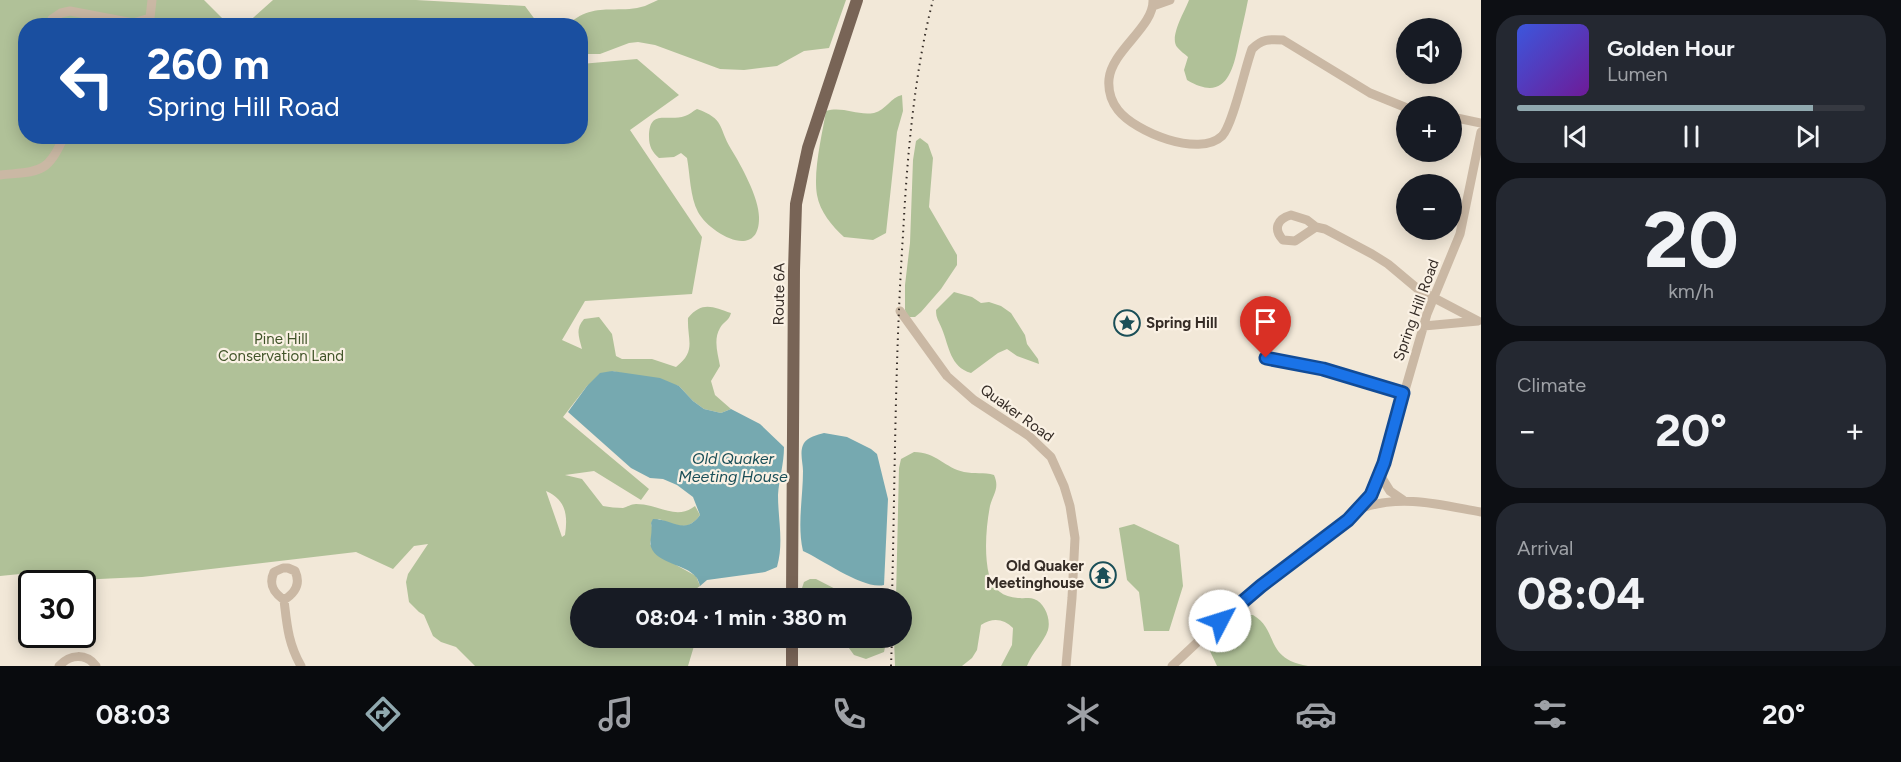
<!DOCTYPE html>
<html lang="en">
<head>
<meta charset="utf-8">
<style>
  :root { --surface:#171b24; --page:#242831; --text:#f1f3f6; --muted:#9ea1a6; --line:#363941; --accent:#90a9af }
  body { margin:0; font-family:Figtree,sans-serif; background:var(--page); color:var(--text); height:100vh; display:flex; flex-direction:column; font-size:22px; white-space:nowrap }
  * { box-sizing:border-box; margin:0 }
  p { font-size:20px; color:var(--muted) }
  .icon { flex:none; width:33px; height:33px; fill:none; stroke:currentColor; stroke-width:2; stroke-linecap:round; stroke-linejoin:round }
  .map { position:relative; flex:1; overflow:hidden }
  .details { display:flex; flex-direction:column; gap:15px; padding:15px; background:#0d0f14; width:420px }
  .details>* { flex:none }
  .banner { position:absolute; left:18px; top:18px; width:570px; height:126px; border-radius:24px; box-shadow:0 3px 15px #0003; background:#1a4fa0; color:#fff; overflow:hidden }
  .buttons { position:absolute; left:1396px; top:18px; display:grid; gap:12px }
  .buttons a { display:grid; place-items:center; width:66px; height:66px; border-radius:50%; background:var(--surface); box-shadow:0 3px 15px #0003; font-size:30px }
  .speed { position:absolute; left:18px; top:570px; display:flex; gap:12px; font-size:30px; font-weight:700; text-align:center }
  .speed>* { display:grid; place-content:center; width:78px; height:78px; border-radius:50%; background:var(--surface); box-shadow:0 3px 15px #0003; line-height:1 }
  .speed .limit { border:3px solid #111; border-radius:9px; background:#fff; color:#111 }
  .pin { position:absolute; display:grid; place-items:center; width:51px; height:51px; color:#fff; margin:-62px -26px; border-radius:50% 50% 50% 0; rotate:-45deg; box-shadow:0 0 6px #0007 }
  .pin .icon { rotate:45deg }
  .me { position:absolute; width:66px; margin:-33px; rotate:50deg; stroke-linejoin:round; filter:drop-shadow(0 0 4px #0008) }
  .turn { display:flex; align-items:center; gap:21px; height:126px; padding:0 30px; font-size:27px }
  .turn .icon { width:78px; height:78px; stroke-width:2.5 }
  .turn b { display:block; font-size:42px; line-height:51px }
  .big { font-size:45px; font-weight:700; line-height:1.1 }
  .details .card { flex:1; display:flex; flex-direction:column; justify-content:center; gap:9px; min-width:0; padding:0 21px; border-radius:24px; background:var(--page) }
  .details .dial { align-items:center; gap:0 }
  .dial b { font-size:78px; line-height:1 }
  .song { display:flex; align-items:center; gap:18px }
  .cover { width:72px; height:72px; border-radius:9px; background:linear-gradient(135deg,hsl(230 70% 55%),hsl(280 70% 35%)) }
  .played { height:6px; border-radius:3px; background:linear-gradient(90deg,var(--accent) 85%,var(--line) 85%) }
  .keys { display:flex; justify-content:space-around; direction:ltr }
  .heat { display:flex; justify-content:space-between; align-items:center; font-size:33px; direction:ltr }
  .trip { position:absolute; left:570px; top:588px; width:342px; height:60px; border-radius:30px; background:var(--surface); box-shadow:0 3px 15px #0003; font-weight:700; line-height:60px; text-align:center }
  .tabs { display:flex; height:96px; justify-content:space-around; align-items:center; background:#090b0e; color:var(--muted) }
  .tabs .icon { width:42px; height:42px }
  .tabs .active { color:var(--accent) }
  .tabs b { font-size:27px; color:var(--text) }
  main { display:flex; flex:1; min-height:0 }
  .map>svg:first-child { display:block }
  .green { fill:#b0c198; fill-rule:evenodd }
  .water { fill:#76a9b0 }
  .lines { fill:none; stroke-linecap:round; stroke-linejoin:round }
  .minor { stroke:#cab8a4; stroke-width:9 }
  .major { stroke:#786456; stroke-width:12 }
  .rail { stroke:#352c26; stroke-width:2; stroke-dasharray:1.5 4.5; stroke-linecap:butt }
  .route-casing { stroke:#114b97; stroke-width:15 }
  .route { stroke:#1a73e8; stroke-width:10 }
  .labels { text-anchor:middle; stroke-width:4.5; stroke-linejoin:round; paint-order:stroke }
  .street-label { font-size:15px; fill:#352c26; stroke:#faf1e4 }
  .poi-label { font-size:15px; font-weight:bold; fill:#352c26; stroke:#faf1e4; text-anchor:start }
  .park-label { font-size:15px; fill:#415429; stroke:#faf1e4 }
  .water-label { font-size:16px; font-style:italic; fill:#1a4f58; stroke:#faf1e4 }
</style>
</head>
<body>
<main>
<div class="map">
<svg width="1481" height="666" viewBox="0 0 1481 666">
  <rect width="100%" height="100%" fill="#f2e8d8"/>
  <path class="green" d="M0,0H204L229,25L26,26V136H580L581,64L637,59L679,95L630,130L702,237L692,294L585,301L562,340L582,349C579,337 575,329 584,319L599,317L612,334L616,356L622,359H652L676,367C697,351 687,340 688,318C703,300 714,308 731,313C729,321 723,322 720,328C713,340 718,354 720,366L711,381L715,395L731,409L721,413L704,409L693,401L679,386L612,371L587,386L563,417L649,489L641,500L594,471L565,475L582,479L603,506C609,507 617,508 623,508C627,507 631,504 636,504C659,504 676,521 695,506L700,515C688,532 676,526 659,519L651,523L653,532L650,544L658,555L696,576L700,586L693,591L692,598H580V638H693L694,646L688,666H475L456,647L441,642L433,636L424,615L419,612L409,602L406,582L408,574L428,544L414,546L393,569L356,552L142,577L35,582L31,580L30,573L0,576ZM546,491C566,500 568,515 565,535L562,537Z
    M273,0H416L525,6L539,25H245Z
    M658,0H846L829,48L804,51L777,66L744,70L720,69L655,45L638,42L629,43L600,54H581L580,26L567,25C595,0 616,15 645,6C649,4 654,2 658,0Z
    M1189,0H1248C1245,16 1241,31 1238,46C1232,77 1222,101 1187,80L1184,70L1188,57C1185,54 1180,51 1177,47C1169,37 1185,11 1189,0Z
    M902,95L903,111L897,132L886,233L873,240L844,237C832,226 820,212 817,195C813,171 822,135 826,111C843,106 857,116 874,113C886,110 891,97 902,95Z
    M697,109C725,119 718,127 731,149C741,165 759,198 759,217C760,262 710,234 698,212C690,197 690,174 687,158L681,153L674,157L659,158C652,152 649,146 649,137C649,108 667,122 685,116C689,115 693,111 697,109Z
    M920,138L928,144L933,158L929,207L957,255V265L941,289L921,312L915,317H908L905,310V285L910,243L913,160L916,141Z
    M954,292L972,297L981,303L989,302L1001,306L1011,313L1025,335L1027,344L1038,359L1039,364L1017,356L1007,349L998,353L971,373C950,367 949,346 942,329C939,321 936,319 936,310Z
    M914,452C936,452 945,468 964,472C974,474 984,472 994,475C1000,488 993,494 990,506C986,527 984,554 989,575C993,590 1004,598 1020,598C1024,599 1029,597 1034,599C1045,603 1051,619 1048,630C1044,642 1032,653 1027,666H1001L1012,645L1013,628C1004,619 993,617 981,625L977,650L972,658L962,666H895L894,638H902V598H896L899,468L901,459Z
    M1134,524L1179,545L1183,586L1169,631H1144L1139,592L1127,580L1119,528Z
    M810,579H816L853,598H802V588L804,582Z
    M1253,615C1280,631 1263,658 1308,666H1217L1209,649L1208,641L1240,616Z
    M836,638H887L884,652L866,659L854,655L846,644Z"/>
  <path class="water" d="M612,371L660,378L679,386L693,401L704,409L721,413L731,409L760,424L784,447C784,464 779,479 778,495C778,520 784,542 777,567L765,572L707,580L700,586C699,583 698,579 696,577C686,564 657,564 651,547C649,541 653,532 651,523L653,519C673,519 685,536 700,515L693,497L677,485L663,479L650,478L631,468L568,412L587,386L600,373Z
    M824,433L847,437L871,449L877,454L888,499L884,585C864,590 823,560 803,551C797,525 803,498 803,471C803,463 799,451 804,443C808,437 817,435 824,433Z"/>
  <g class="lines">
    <path class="minor" d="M1153,0C1154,27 1112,50 1109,79C1108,90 1111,101 1118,110C1135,132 1199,158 1222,136C1233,125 1245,67 1252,49C1262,39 1269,39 1283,40L1370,93L1407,108
      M1153,6L1170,0
      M51,26L52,19L61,13L70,11L133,23L150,18L152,0
      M1452,117L1481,123
      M0,175C38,171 48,175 64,136
      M1291,215L1307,220L1316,227L1295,241L1283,240C1273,229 1277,219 1291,215Z
      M1316,227L1325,229L1372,254L1388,264L1419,290L1478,321
      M900,311L947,376L974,400L1029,436L1051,457L1064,486L1070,506L1075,538L1072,598L1066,666
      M1424,326L1478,321
      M1266,358L1323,369L1403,393
      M1380,475L1390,491L1403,500
      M1362,508C1402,494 1441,505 1481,512
      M283,568H288L295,571C301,584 295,593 284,600C274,593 268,585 274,572Z
      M284,600C287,625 288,643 301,666
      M59,666C70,654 86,653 96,666
      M1172,666L1220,621L1261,586L1348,520L1371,495L1384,463L1427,314L1460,234L1481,132"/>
    <path class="major" d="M792,598L794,270L796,204L808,148L857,0
      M792,666V638"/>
    <path class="rail" d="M892,598C895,477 895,356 903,235C907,158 914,74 933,0
      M891,666L892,638"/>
  </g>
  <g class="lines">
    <g class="route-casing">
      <path id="route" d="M1220,621L1261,586L1348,520L1371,495L1384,463L1403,393L1323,369L1266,358"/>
    </g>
    <use href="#route" class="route"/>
  </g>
  <defs>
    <g id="sight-ring" transform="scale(1.35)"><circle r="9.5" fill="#faf1e4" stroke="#1a4f58" stroke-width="1.5"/><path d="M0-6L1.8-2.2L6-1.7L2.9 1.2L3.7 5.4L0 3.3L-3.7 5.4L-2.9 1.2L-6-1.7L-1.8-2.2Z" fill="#1a4f58"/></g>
    <g id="temple-ring" transform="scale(1.35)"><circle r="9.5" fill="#faf1e4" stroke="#1a4f58" stroke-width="1.5"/><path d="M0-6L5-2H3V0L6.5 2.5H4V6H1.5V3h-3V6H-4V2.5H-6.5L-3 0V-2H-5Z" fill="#1a4f58"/></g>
  </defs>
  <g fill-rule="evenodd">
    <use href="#sight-ring" x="1127" y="323"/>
    <use href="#temple-ring" x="1103" y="575"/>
  </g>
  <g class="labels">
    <g class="street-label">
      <text transform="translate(779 294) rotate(-89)" y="5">Route 6A</text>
      <text transform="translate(1416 310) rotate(-70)" y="5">Spring Hill Road</text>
      <text transform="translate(1017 413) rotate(36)" y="5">Quaker Road</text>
    </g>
    <g class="poi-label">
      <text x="1146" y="328">Spring Hill</text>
      <text x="1084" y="571" text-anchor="end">Old Quaker<tspan x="1084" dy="17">Meetinghouse</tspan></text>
    </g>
    <g class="park-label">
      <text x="281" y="344">Pine Hill<tspan x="281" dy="17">Conservation Land</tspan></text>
    </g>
    <g class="water-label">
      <text x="733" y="464">Old Quaker<tspan x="733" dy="18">Meeting House</tspan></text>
    </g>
  </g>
</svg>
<div class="buttons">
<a><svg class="icon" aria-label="sound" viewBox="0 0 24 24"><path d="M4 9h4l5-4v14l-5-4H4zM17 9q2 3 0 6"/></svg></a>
<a>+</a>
<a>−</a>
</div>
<div class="speed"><div class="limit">30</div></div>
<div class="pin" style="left:1266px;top:358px;background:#d93025"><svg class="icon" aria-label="arrive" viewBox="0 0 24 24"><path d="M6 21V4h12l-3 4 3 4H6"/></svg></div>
<svg class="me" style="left:1220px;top:621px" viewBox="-20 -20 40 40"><circle r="19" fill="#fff"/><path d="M0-13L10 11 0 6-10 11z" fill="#1a73e8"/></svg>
<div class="trip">08:04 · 1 min · 380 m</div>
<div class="banner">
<div class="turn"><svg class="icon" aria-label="left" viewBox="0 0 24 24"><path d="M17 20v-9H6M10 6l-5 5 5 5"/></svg><div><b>260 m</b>Spring Hill Road</div></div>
</div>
</div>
<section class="details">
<div class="card">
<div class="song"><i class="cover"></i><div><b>Golden Hour</b><p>Lumen</p></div></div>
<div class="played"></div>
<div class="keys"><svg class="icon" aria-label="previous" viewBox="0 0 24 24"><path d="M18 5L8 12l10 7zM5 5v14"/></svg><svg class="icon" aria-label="pause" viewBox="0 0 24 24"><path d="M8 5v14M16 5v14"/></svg><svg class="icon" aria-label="next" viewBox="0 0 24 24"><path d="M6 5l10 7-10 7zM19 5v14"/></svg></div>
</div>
<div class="card dial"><b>20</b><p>km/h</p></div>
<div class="card"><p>Climate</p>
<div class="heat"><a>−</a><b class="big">20°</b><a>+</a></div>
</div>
<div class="card"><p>Arrival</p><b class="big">08:04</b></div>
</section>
</main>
<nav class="tabs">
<b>08:03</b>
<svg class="icon active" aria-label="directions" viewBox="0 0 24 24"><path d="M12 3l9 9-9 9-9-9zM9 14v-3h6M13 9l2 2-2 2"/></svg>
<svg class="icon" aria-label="music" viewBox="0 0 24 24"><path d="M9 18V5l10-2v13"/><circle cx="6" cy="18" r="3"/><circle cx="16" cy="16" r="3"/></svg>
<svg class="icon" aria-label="phone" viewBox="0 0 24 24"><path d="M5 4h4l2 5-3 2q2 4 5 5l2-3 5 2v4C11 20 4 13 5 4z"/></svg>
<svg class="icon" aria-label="climate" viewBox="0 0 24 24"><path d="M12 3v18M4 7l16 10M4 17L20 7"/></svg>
<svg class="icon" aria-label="car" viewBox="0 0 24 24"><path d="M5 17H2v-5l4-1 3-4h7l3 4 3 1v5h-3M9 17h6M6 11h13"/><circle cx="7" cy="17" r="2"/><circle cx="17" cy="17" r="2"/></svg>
<svg class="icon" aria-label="filters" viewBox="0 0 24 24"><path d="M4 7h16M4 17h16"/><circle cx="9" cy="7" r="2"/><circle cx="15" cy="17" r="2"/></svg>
<b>20°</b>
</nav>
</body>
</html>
